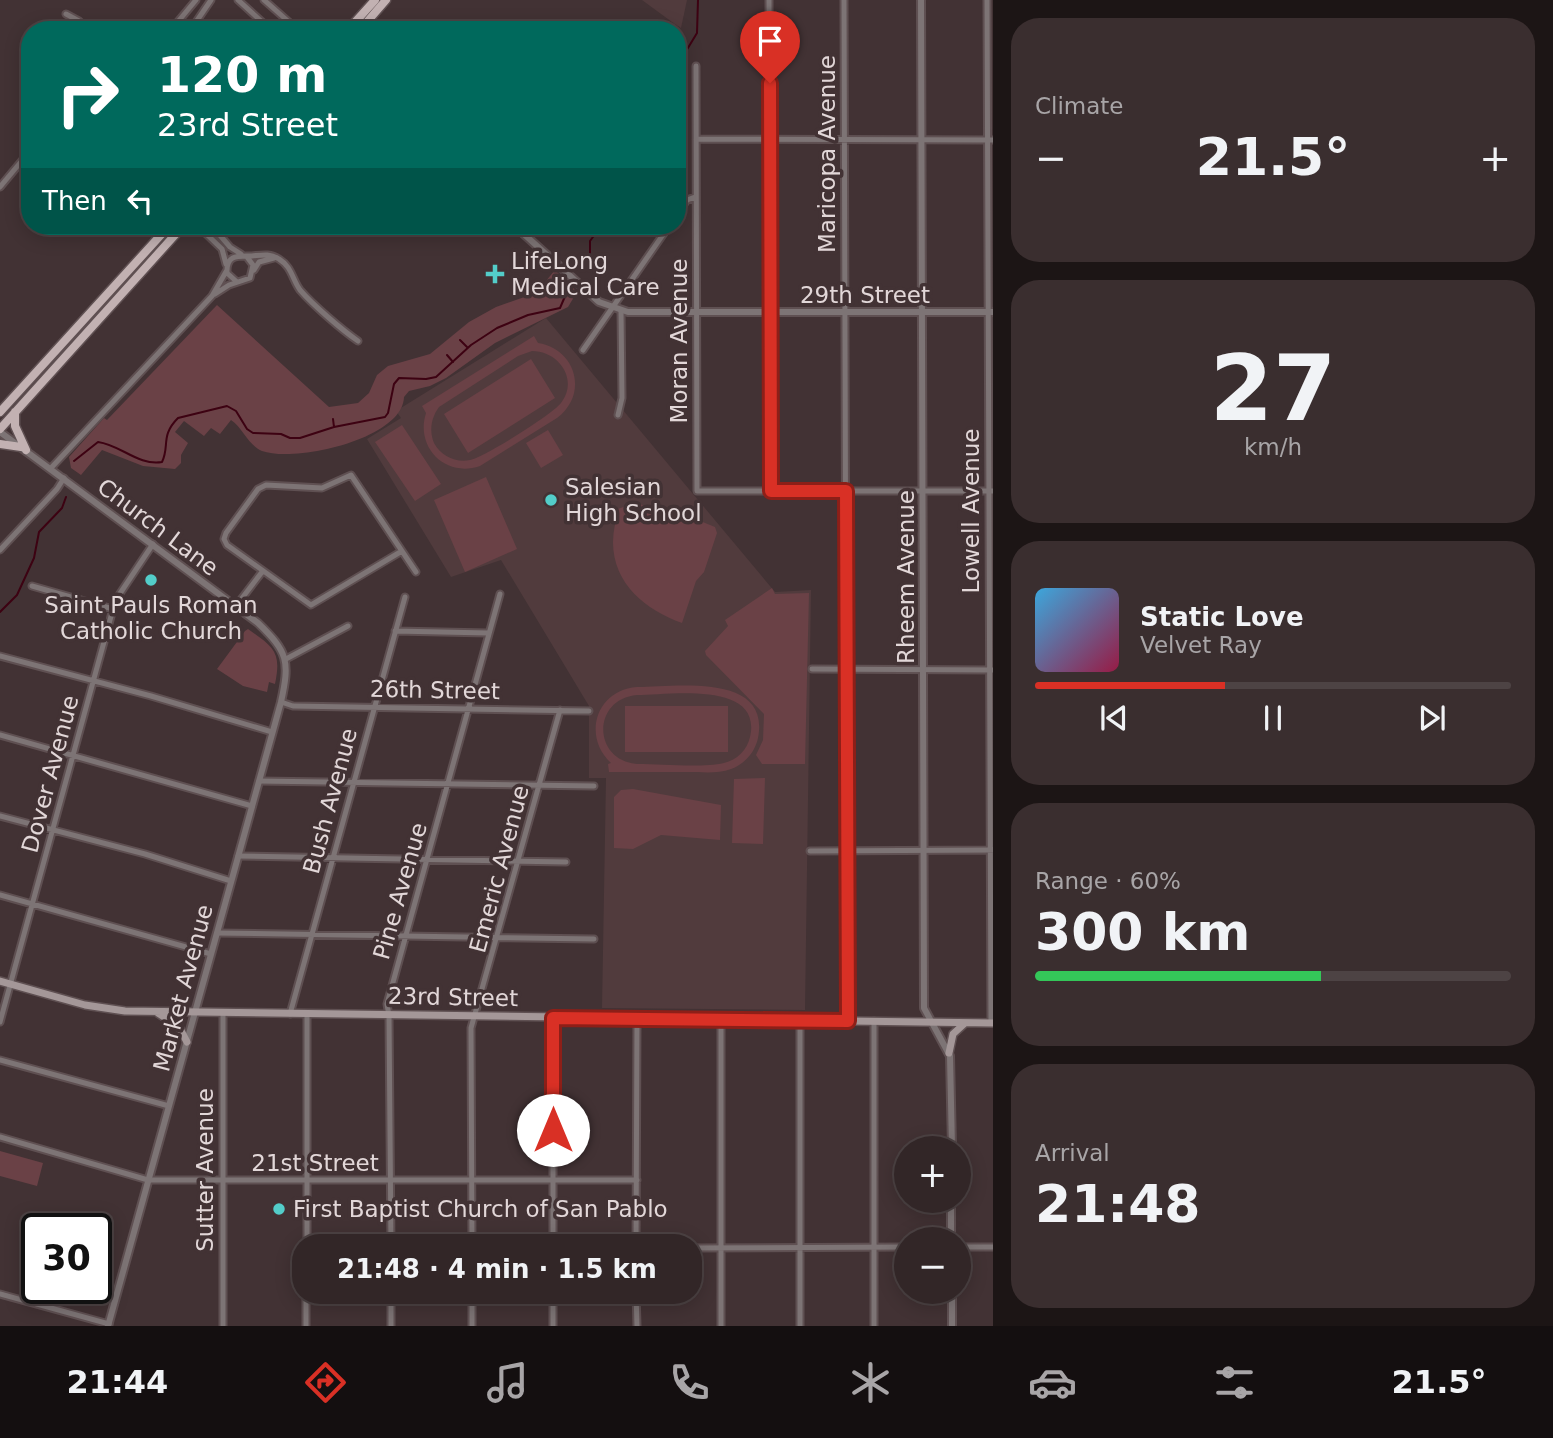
<!DOCTYPE html>
<html lang="en">
<head>
<meta charset="utf-8">
<style>
  :root { --surface:#322627; --page:#3a2e2f; --text:#f1f3f6; --muted:#a8a5a7; --line:#4d4344; --accent:#d93025 }
  body { margin:0; font-family:"DejaVu Sans",sans-serif; background:var(--page); color:var(--text); height:100vh; display:flex; flex-direction:column; font-size:26px; white-space:nowrap }
  * { box-sizing:border-box; margin:0 }
  p { font-size:23px; color:var(--muted) }
  .icon { flex:none; width:38px; height:38px; fill:none; stroke:currentColor; stroke-width:2; stroke-linecap:round; stroke-linejoin:round }
  .map { position:relative; flex:1; overflow:hidden }
  .details { display:flex; flex-direction:column; gap:18px; padding:18px; background:#1c1515; width:560px }
  .details>* { flex:none }
  .top-card { position:absolute; left:21px; top:21px; width:665px; height:214px; border-radius:28px; box-shadow:0 4px 18px #0003,0 0 0 2px var(--line); background:#00695c; color:#fff; overflow:hidden }
  .buttons { position:absolute; left:894px; top:1136px; display:grid; gap:14px }
  .buttons a { display:grid; place-items:center; width:77px; height:77px; border-radius:50%; background:var(--surface); box-shadow:0 4px 18px #0003,0 0 0 2px var(--line); font-size:35px }
  .speed { position:absolute; left:21px; top:1213px; display:flex; gap:14px; font-size:35px; font-weight:700; text-align:center }
  .speed>* { display:grid; place-content:center; width:91px; height:91px; border-radius:50%; background:var(--surface); box-shadow:0 4px 18px #0003,0 0 0 2px var(--line); line-height:1 }
  .speed .limit { border:4px solid #111; border-radius:10px; background:#fff; color:#111 }
  .pin { position:absolute; display:grid; place-items:center; width:60px; height:60px; color:#fff; margin:-72px -30px; border-radius:50% 50% 50% 0; rotate:-45deg; box-shadow:0 0 7px #0007 }
  .pin .icon { rotate:45deg }
  .me { position:absolute; width:77px; margin:-38px; rotate:0deg; stroke-linejoin:round; filter:drop-shadow(0 0 5px #0008) }
  .turn { display:flex; align-items:center; gap:24px; height:147px; padding:0 21px; font-size:32px }
  .turn .icon { width:91px; height:91px; stroke-width:2.5 }
  .turn b { display:block; font-size:49px; line-height:60px }
  .then { display:flex; align-items:center; height:66px; padding:0 21px; background:#0003; gap:14px; font-size:26px }
  .big { font-size:52px; font-weight:800; line-height:1.1 }
  .details .tile { flex:1; display:flex; flex-direction:column; justify-content:center; gap:10px; min-width:0; padding:0 24px; border-radius:28px; background:var(--page) }
  .details .dial { align-items:center; gap:0 }
  .dial b { font-size:91px; line-height:1 }
  .song { display:flex; align-items:center; gap:21px }
  .cover { width:84px; height:84px; border-radius:10px; background:linear-gradient(135deg,hsl(200 70% 55%),hsl(340 70% 35%)) }
  .played { height:7px; border-radius:4px; background:linear-gradient(90deg,var(--accent) 40%,var(--line) 40%) }
  .keys { display:flex; justify-content:space-around; direction:ltr }
  .heat { display:flex; justify-content:space-between; align-items:center; font-size:38px; direction:ltr }
  .charge { height:10px; border-radius:5px; background:linear-gradient(90deg,#34c759 60%,var(--line) 0) }
  .trip { position:absolute; left:292px; top:1234px; width:410px; height:70px; border-radius:28px; background:var(--surface); box-shadow:0 4px 18px #0003,0 0 0 2px var(--line); font-weight:800; line-height:70px; text-align:center }
  .dock { display:flex; height:112px; justify-content:space-around; align-items:center; background:#140f10; color:var(--muted) }
  .dock .icon { width:49px; height:49px }
  .dock .selected { color:var(--accent) }
  .dock b { font-size:32px; color:var(--text) }
  main { display:flex; flex:1; min-height:0 }
  .map>svg:first-child { display:block }
  .built { fill:#513b3d }
  .green { fill:#6a4146; fill-rule:evenodd }
  .lines { fill:none; stroke-linecap:round; stroke-linejoin:round }
  .stream { stroke:#3d0212; stroke-width:2 }
  .minor-casing { stroke:#5f5052; stroke-width:9 }
  .tertiary-casing { stroke:#5f5052; stroke-width:10 }
  .secondary-casing { stroke:#5f5052; stroke-width:10 }
  .primary-casing { stroke:#5f5052; stroke-width:11 }
  .minor { stroke:#7d7475; stroke-width:5 }
  .tertiary { stroke:#7d7475; stroke-width:6 }
  .secondary { stroke:#a49798; stroke-width:7 }
  .primary { stroke:#c2b1b2; stroke-width:8 }
  .route-casing { stroke:#8d1f18; stroke-width:18 }
  .route { stroke:#d93025; stroke-width:12 }
  .poi-dot { fill:#53cdc9; stroke:#423234; stroke-width:2.5 }
  .labels { text-anchor:middle; stroke-width:7; stroke-linejoin:round; paint-order:stroke }
  .street-label { font-size:23px; fill:#e2d7d8; stroke:#423234 }
  .poi-label { font-size:23px; fill:#e2d7d8; stroke:#423234; text-anchor:start }
</style>
</head>
<body>
<main>
<div class="map">
<svg width="993" height="1326" viewBox="0 0 993 1326">
  <rect width="100%" height="100%" fill="#423234"/>
  <path class="built" d="M642,0H687L681,28L672,22Z
    M546,318L775,592L811,590L805,1010L602,1008L606,778H589V706L501,560L451,577L367,439L401,418L396,411Z"/>
  <path class="green" d="M555,270L577,292L568,307L495,343L446,378L430,386L409,391L404,397C403,439 295,463 262,451C248,445 243,428 231,420L220,434L211,428L204,436L184,421L175,432L188,443L181,455V463L175,469L143,466L102,450L81,475L71,468L69,457L104,418L107,420L217,305L329,407L358,403L369,393L377,375L388,366L430,354L469,322L496,307L536,293Z
    M534,336L538,343C576,349 589,394 557,418L480,466C445,478 415,447 426,413L422,406ZM532,351C559,351 579,380 561,403C553,414 483,458 470,460C456,463 441,456 434,443C429,431 431,418 439,407L518,356Z
    M531,359L555,398L468,453L444,414Z
    M402,425L441,484L415,501L375,442Z
    M548,430L563,455L541,468L526,443Z
    M486,477L517,549L465,572L434,500Z
    M636,502L657,512H678L715,527L717,533L704,572L696,581L682,623C646,610 613,584 613,542C613,531 616,520 618,509Z
    M772,588L775,594L809,593L805,764H762L756,755L763,740L764,714L706,655L705,651L728,626L725,620Z
    M248,629C273,647 282,651 275,684L269,682L267,692L243,686L217,669L245,631Z
    M637,687C675,687 771,672 758,738C755,752 745,764 731,769C718,774 702,772 689,772C662,772 635,772 609,772L608,764L611,763C582,736 596,690 637,687ZM637,695C668,695 763,680 750,737C747,750 737,760 724,763C701,768 662,764 637,764C592,760 592,699 637,695Z
    M625,706H728V752H625Z
    M765,778L763,844L732,843L734,779Z
    M633,789L721,805L720,840L661,835L633,849L614,848V797L621,790Z
    M0,1151L43,1163L37,1186L0,1176Z"/>
  <g class="lines">
    <path class="stream" d="M677,66L697,33L698,0
      M575,266L590,258V241L601,226
      M460,340L467,347
      M447,355L453,362
      M333,419L334,427
      M74,461L98,442C121,445 138,466 162,462C170,446 160,436 178,418L227,406L236,411L247,429L253,433L281,434L290,438H300L334,427L385,417L388,413L394,384L399,378L426,379L436,377L471,345L497,328L528,315L560,308L569,287
      M0,612L17,595L34,558L39,532L62,508L66,497"/>
    <g class="minor-casing">
      <path id="minor" d="M238,0L271,30
        M264,0L298,30
        M769,0L771,491
        M844,0L847,1021
        M987,0L991,1023
        M66,14L79,21L89,30
        M171,30L196,0
        M195,30L196,22L211,0
        M696,66L697,491H993
        M696,139L993,140
        M0,187L30,151
        M677,214L687,200L695,197
        M198,226L222,249L226,264
        M212,226L230,247L241,254
        M254,270L259,262L274,258
        M237,282L227,273C226,254 238,256 252,256C262,255 270,253 279,259C292,267 292,279 300,290C313,305 342,330 358,341
        M215,294L229,285L250,278L253,265L247,257
        M583,350L669,226
        M618,415L622,398L621,310
        M51,468L212,296L227,270
        M0,550L57,489L64,478
        M402,551L311,605L227,545L224,539L226,533L258,489L266,485L322,488L351,475L416,572
        M32,586L113,609
        M236,606L262,572
        M395,631L488,633
        M0,656L151,696L272,732
        M286,659L348,626
        M812,669L993,670
        M281,702L293,706L589,711
        M0,735L252,806
        M259,781L594,786
        M0,816L145,854L231,881
        M810,851L993,850
        M238,856L566,862
        M0,895L211,954
        M217,933L594,939
        M290,1014L405,597
        M553,1018V1246
        M800,1021V1326
        M0,1022L113,609L119,595L153,544
        M0,1060L169,1106
        M0,1137L148,1180H637
        M307,1246V1014
        M391,1246L389,1016L387,1004L500,594
        M472,1246L471,1028L560,710
        M636,1246L637,1019
        M959,1247H993
        M690,1248L906,1247
        M472,1292V1326
        M553,1292V1326
        M636,1292L637,1326
        M0,1294L109,1324
        M223,1326V1014
        M306,1326V1292
        M391,1326V1292
        M721,1326V1020
        M874,1326V1021"/>
    </g>
    <g class="tertiary-casing">
      <path id="tertiary" d="M921,0L924,1008L950,1056L952,1148
        M515,226L599,302L628,312H993
        M0,432L258,623C288,652 290,661 281,702L108,1326
        M951,1239V1200
        M952,1326V1292"/>
    </g>
    <g class="secondary-casing">
      <path id="secondary" d="M0,981L85,1005L125,1011L993,1023
        M158,1013L179,1027L187,1042
        M949,1053L953,1034L965,1023"/>
    </g>
    <g class="primary-casing">
      <path id="primary" d="M348,30L375,0
        M360,30L386,0
        M0,412L169,226
        M15,412V426L26,450
        M0,429L183,226
        M0,444L21,447"/>
    </g>
    <use href="#minor" class="minor"/>
    <use href="#tertiary" class="tertiary"/>
    <use href="#secondary" class="secondary"/>
    <use href="#primary" class="primary"/>
  </g>
  <g class="lines">
    <g class="route-casing">
      <path id="route" d="M553,1130V1018L848,1021L846,491H771L770,83"/>
    </g>
    <use href="#route" class="route"/>
  </g>
  <g class="poi-dot">
    <path d="M491.5 263.5h7v7h7v7h-7v7h-7v-7h-7v-7h7z"/>
    <circle cx="551" cy="500" r="7"/>
    <circle cx="151" cy="580" r="7"/>
    <circle cx="279" cy="1209" r="7"/>
  </g>
  <g class="labels">
    <g class="street-label">
      <text transform="translate(827 154) rotate(-90)" y="8">Maricopa Avenue</text>
      <text x="865" y="303">29th Street</text>
      <text transform="translate(679 341) rotate(-90)" y="8">Moran Avenue</text>
      <text transform="translate(971 511) rotate(-90)" y="8">Lowell Avenue</text>
      <text transform="translate(158 527) rotate(37)" y="8">Church Lane</text>
      <text transform="translate(906 577) rotate(-90)" y="8">Rheem Avenue</text>
      <text transform="translate(435 690) rotate(1)" y="8">26th Street</text>
      <text transform="translate(50 774) rotate(-75)" y="8">Dover Avenue</text>
      <text transform="translate(330 801) rotate(-75)" y="8">Bush Avenue</text>
      <text transform="translate(499 869) rotate(-75)" y="8">Emeric Avenue</text>
      <text transform="translate(400 891) rotate(-74)" y="8">Pine Avenue</text>
      <text transform="translate(183 988) rotate(-75)" y="8">Market Avenue</text>
      <text transform="translate(453 997) rotate(1)" y="8">23rd Street</text>
      <text x="315" y="1171">21st Street</text>
      <text transform="translate(205 1170) rotate(-90)" y="8">Sutter Avenue</text>
    </g>
    <g class="poi-label">
      <text x="511" y="269">LifeLong<tspan x="511" dy="26">Medical Care</tspan></text>
      <text x="565" y="495">Salesian<tspan x="565" dy="26">High School</tspan></text>
      <text x="151" y="613" text-anchor="middle">Saint Pauls Roman<tspan x="151" dy="26">Catholic Church</tspan></text>
      <text x="293" y="1217">First Baptist Church of San Pablo</text>
    </g>
  </g>
</svg>
<div class="buttons">
<a>+</a>
<a>−</a>
</div>
<div class="speed"><div class="limit">30</div></div>
<div class="pin" style="left:770px;top:83px;background:#d93025"><svg class="icon" aria-label="arrive" viewBox="0 0 24 24"><path d="M6 21V4h12l-3 4 3 4H6"/></svg></div>
<svg class="me" style="left:553px;top:1130px" viewBox="-20 -20 40 40"><circle r="19" fill="#fff"/><path d="M0-13L10 11 0 6-10 11z" fill="#d93025"/></svg>
<div class="trip">21:48 · 4 min · 1.5 km</div>
<div class="top-card">
<div class="turn"><svg class="icon" aria-label="right" viewBox="0 0 24 24"><path d="M7 20v-9h11M14 6l5 5-5 5"/></svg><div><b>120 m</b>23rd Street</div></div>
<div class="then">Then<svg class="icon" aria-label="left" viewBox="0 0 24 24"><path d="M17 20v-9H6M10 6l-5 5 5 5"/></svg></div>
</div>
</div>
<section class="details">
<div class="tile"><p>Climate</p>
<div class="heat"><a>−</a><b class="big">21.5°</b><a>+</a></div>
</div>
<div class="tile dial"><b>27</b><p>km/h</p></div>
<div class="tile">
<div class="song"><i class="cover"></i><div><b>Static Love</b><p>Velvet Ray</p></div></div>
<div class="played"></div>
<div class="keys"><svg class="icon" aria-label="previous" viewBox="0 0 24 24"><path d="M18 5L8 12l10 7zM5 5v14"/></svg><svg class="icon" aria-label="pause" viewBox="0 0 24 24"><path d="M8 5v14M16 5v14"/></svg><svg class="icon" aria-label="next" viewBox="0 0 24 24"><path d="M6 5l10 7-10 7zM19 5v14"/></svg></div>
</div>
<div class="tile"><p>Range · 60%</p><b class="big">300 km</b><div class="charge"></div></div>
<div class="tile"><p>Arrival</p><b class="big">21:48</b></div>
</section>
</main>
<nav class="dock">
<b>21:44</b>
<svg class="icon selected" aria-label="directions" viewBox="0 0 24 24"><path d="M12 3l9 9-9 9-9-9zM9 14v-3h6M13 9l2 2-2 2"/></svg>
<svg class="icon" aria-label="music" viewBox="0 0 24 24"><path d="M9 18V5l10-2v13"/><circle cx="6" cy="18" r="3"/><circle cx="16" cy="16" r="3"/></svg>
<svg class="icon" aria-label="phone" viewBox="0 0 24 24"><path d="M5 4h4l2 5-3 2q2 4 5 5l2-3 5 2v4C11 20 4 13 5 4z"/></svg>
<svg class="icon" aria-label="climate" viewBox="0 0 24 24"><path d="M12 3v18M4 7l16 10M4 17L20 7"/></svg>
<svg class="icon" aria-label="car" viewBox="0 0 24 24"><path d="M5 17H2v-5l4-1 3-4h7l3 4 3 1v5h-3M9 17h6M6 11h13"/><circle cx="7" cy="17" r="2"/><circle cx="17" cy="17" r="2"/></svg>
<svg class="icon" aria-label="filters" viewBox="0 0 24 24"><path d="M4 7h16M4 17h16"/><circle cx="9" cy="7" r="2"/><circle cx="15" cy="17" r="2"/></svg>
<b>21.5°</b>
</nav>
</body>
</html>
